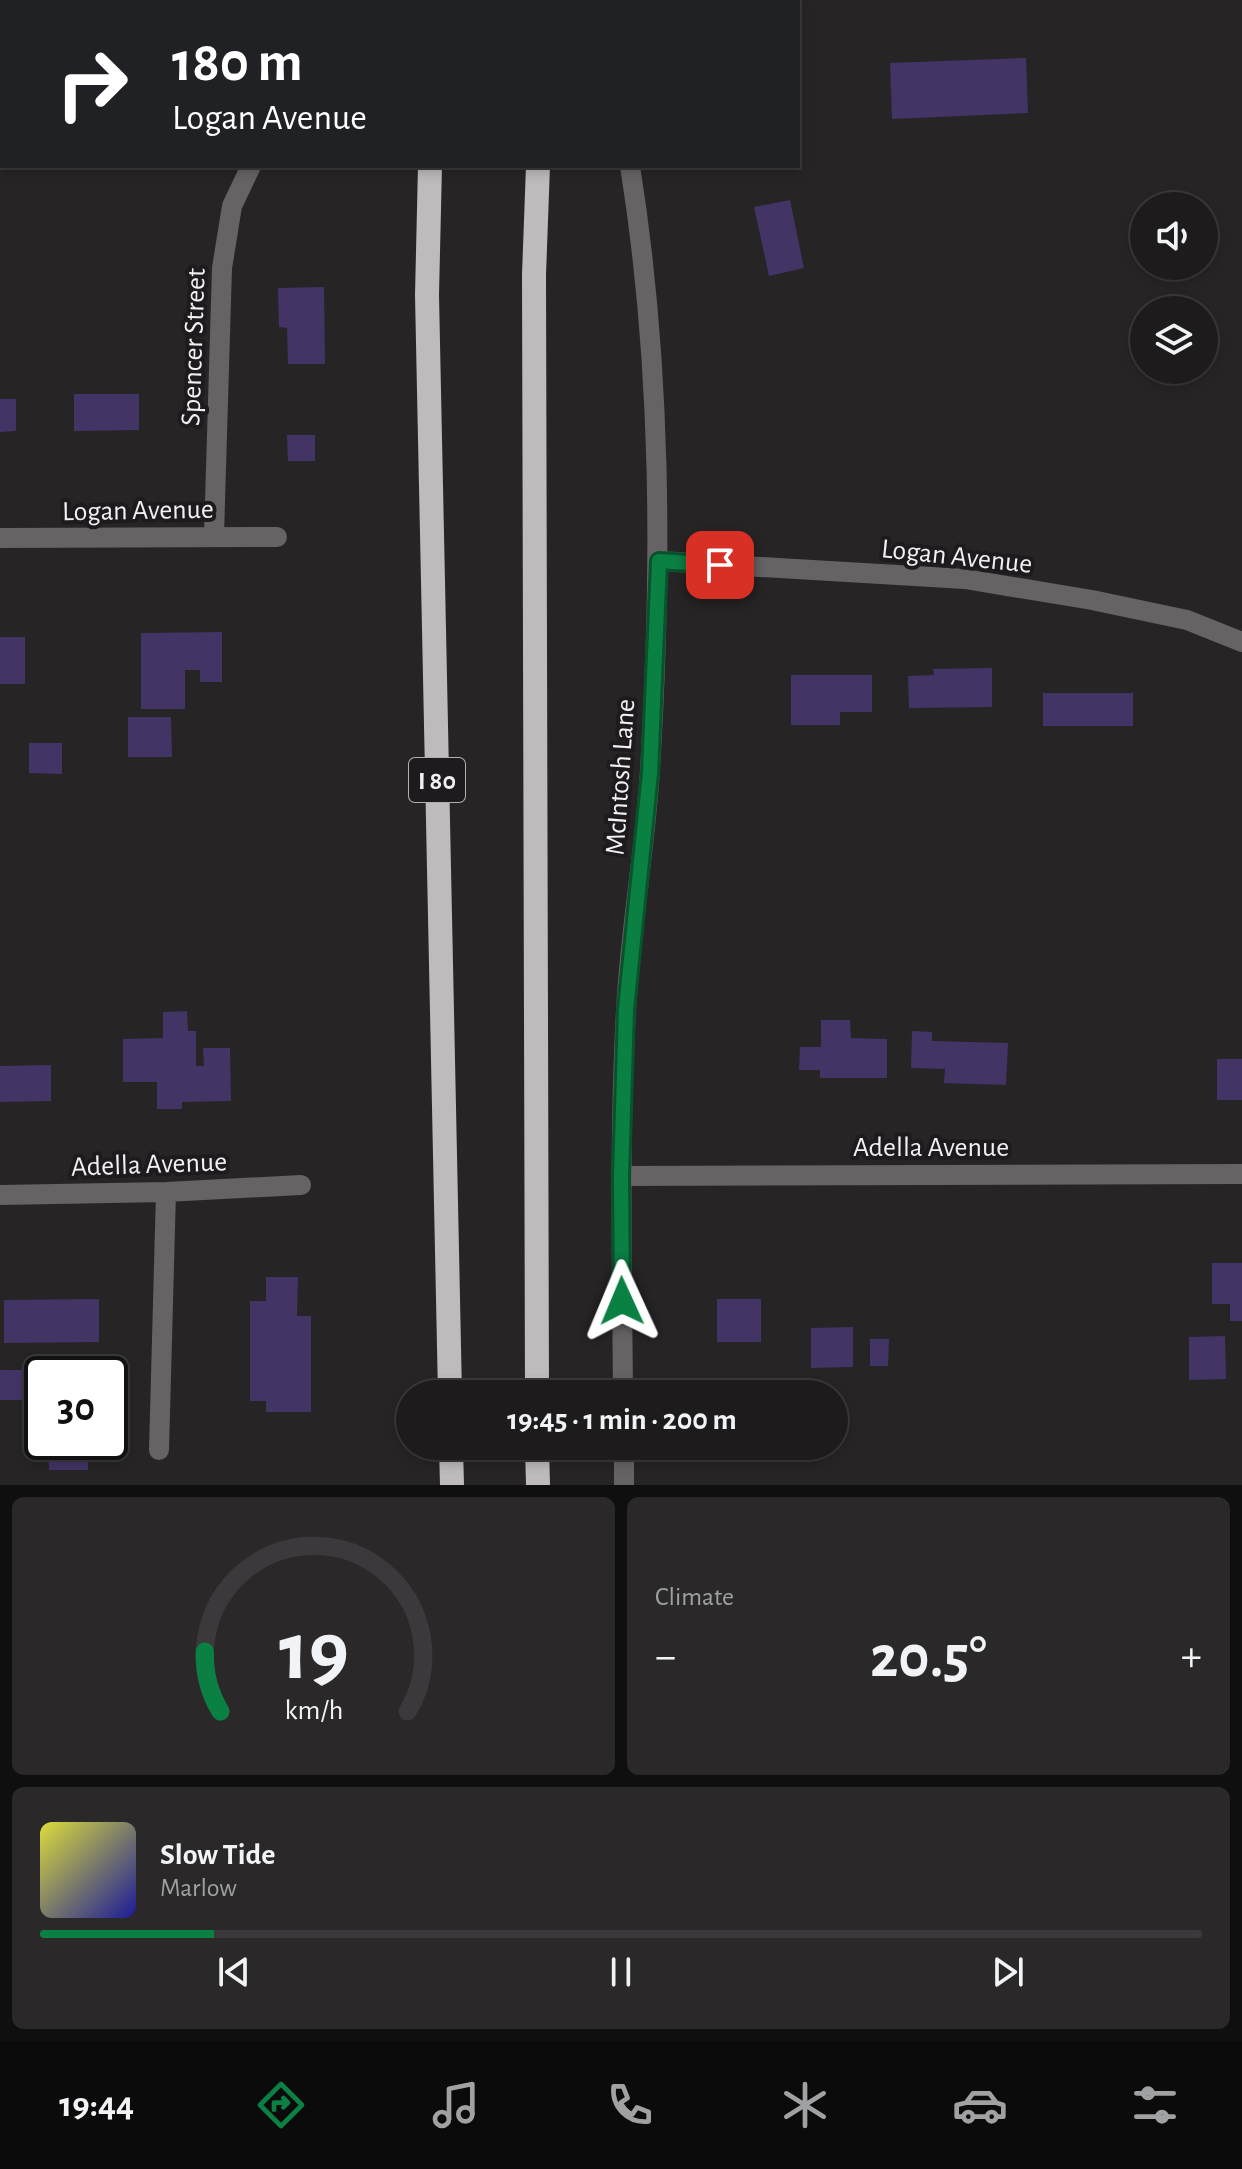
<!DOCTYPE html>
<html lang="en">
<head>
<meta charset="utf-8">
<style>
  :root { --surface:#1d1b1c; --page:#2a2829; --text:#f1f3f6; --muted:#a0a1a3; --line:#3b393b; --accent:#0b8043 }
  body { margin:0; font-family:"Alegreya Sans",sans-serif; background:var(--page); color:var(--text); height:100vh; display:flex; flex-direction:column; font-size:30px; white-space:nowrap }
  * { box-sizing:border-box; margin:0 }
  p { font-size:26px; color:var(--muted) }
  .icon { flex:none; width:44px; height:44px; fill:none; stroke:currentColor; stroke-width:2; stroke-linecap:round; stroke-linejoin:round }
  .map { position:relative; height:1485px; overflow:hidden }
  .sheet { display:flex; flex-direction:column; gap:12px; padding:12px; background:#100f0f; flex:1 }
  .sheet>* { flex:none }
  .banner { position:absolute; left:0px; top:0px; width:800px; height:168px; box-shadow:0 4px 12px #0003,0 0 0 2px var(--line); background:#202124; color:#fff; overflow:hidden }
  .fabs { position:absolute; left:1130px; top:192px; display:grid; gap:16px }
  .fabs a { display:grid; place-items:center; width:88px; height:88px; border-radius:50%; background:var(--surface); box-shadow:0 4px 12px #0003,0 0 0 2px var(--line); font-size:40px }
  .speed { position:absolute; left:24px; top:1356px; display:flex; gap:16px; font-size:40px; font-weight:700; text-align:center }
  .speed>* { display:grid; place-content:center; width:104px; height:104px; border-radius:50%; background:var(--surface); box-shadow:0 4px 12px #0003,0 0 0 2px var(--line); line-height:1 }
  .speed .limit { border:4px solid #111; border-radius:12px; background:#fff; color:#111 }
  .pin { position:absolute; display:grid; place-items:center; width:68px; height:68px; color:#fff; margin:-34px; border-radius:16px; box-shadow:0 4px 12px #0006 }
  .me { position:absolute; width:88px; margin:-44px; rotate:359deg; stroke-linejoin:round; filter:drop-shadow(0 0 6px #0008) }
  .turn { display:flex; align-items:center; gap:28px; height:168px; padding:0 40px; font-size:36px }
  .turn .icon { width:104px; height:104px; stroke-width:2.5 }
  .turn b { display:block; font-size:56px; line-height:68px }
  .big { font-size:60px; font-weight:600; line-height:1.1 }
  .sheet .tile { flex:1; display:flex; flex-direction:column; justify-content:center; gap:12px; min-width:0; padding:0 28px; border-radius:12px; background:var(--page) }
  .sheet .dial { align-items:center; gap:0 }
  .dial svg { height:208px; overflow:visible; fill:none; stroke:var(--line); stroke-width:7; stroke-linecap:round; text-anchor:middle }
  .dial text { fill:var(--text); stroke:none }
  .song { display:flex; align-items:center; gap:24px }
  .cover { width:96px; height:96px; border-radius:12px; background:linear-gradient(135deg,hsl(60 70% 55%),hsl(240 70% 35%)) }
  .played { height:8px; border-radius:4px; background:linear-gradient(90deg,var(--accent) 15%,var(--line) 15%) }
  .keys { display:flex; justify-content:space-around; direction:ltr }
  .heat { display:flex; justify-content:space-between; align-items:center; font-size:44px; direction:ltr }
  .sheet .tiles { flex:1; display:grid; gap:12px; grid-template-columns:1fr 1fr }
  .tile:last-child { grid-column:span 2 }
  .trip { position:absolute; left:396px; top:1380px; width:452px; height:80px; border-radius:40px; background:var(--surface); box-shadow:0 4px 12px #0003,0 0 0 2px var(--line); font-weight:600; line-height:80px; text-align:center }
  .tab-bar { display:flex; height:128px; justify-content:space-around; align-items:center; background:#0c0b0b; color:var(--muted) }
  .tab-bar .icon { width:56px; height:56px }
  .tab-bar .on { color:var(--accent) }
  .tab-bar b { font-size:36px; color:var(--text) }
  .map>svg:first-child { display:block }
  .building { fill:#423465 }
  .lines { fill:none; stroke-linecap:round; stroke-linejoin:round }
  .service { stroke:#656364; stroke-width:12 }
  .minor { stroke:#656364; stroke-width:20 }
  .motorway { stroke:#bfbabb; stroke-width:24 }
  .route-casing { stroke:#07532c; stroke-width:20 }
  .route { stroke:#0b8043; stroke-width:14 }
  .labels { text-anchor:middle; stroke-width:8; stroke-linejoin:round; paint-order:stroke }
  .shield { fill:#1d1b1d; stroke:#b2b0b2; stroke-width:2 }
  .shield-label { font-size:26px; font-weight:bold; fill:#f2f0f2 }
  .street-label { font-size:28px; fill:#f2f0f2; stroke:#1d1b1d }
</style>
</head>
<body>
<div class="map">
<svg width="1242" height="1485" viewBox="0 0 1242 1485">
  <rect width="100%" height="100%" fill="#272426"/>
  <path class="building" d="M1026,58L1028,113L892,119L890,63Z
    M790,200L804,268L769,276L754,207Z
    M324,287L325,364H288L287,328L279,327L278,288Z
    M74,394H139V430L74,431Z
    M0,399H16V431L0,432Z
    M287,435H315V461H288Z
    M222,632V682H200V670H185V709H141V633Z
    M0,637H25V684H0Z
    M992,668V707L909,708L908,676L934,675L933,669Z
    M791,675H872V712H840V725H791Z
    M1043,693H1133V726H1043Z
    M128,717H171L172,757H128Z
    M29,743H62V774L29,773Z
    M187,1011L188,1031H196V1066H204L203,1048H230L231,1101L182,1102V1109H157V1082H123V1039L163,1038V1012Z
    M821,1020H850L851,1038L887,1039V1078H820V1070H799L800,1047H821Z
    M912,1031L932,1032V1041L1008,1043L1006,1085L944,1083L945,1069L911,1068Z
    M1217,1059H1242V1100H1217Z
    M51,1065V1101L0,1102V1066Z
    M1212,1263H1242V1321H1230V1304H1212Z
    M266,1277H298L297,1316H311V1412H266V1401H250V1301H266Z
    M99,1299V1342L4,1343V1300Z
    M717,1299H761V1342H717Z
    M853,1327V1367L811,1368V1328Z
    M1225,1336L1226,1379L1189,1380V1337Z
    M870,1339H889L888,1366H870Z
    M0,1370H29V1400H0Z
    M48,1442H88V1470H49Z"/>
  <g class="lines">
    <path class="service" d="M315,2L316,0"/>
    <path class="minor" d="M618,0V2
      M214,535L222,268L232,206L251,166
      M0,538L277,537
      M659,561L965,579L1092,600L1187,620L1242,642
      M621,1176L1242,1174
      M0,1195L166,1192L301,1185
      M623,1394C622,1266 619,1138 626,1011C630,930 645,851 650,770C662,569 662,366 630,166
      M624,1446V1485
      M159,1450L166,1192"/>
    <path class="motorway" d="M435,2V0
      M542,2L543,0
      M430,166L427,295L450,1394
      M537,1394L534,275L538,166
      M451,1446L452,1485
      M537,1446L538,1485"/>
  </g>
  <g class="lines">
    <g class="route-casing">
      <path id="route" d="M622,1301L621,1176L626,1009L650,773L659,561L720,565"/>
    </g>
    <use href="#route" class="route"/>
  </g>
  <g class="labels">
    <rect class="shield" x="409" y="758" width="56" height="44" rx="6"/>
    <g class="shield-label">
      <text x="437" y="789">I 80</text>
    </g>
    <g class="street-label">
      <text transform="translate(192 347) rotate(-88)" y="10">Spencer Street</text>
      <text transform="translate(138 509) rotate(-1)" y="10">Logan Avenue</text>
      <text transform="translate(957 555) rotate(6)" y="10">Logan Avenue</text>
      <text transform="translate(619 777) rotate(-86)" y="10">McIntosh Lane</text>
      <text x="931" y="1156">Adella Avenue</text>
      <text transform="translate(149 1163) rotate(-2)" y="10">Adella Avenue</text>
    </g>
  </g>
</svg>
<div class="fabs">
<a><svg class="icon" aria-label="sound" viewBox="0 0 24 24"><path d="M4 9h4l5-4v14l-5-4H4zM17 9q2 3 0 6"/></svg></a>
<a><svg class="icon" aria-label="layers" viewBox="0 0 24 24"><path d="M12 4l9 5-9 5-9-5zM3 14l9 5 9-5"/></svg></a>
</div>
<div class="speed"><div class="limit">30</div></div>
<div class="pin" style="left:720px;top:565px;background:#d93025"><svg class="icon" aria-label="arrive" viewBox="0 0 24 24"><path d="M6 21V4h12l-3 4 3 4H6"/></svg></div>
<svg class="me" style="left:622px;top:1301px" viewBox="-20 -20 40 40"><path d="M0-17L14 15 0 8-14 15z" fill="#0b8043" stroke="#fff" stroke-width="4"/></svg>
<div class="trip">19:45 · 1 min · 200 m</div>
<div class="banner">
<div class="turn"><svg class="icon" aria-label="right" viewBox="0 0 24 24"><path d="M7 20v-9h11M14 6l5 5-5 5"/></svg><div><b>180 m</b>Logan Avenue</div></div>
</div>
</div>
<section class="sheet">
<div class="tiles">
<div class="tile dial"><svg viewBox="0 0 100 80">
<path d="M14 69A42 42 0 1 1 86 69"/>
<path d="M14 69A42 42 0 0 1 8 46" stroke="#0b8043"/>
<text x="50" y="56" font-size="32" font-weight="700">19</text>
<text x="50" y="72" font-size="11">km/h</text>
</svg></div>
<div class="tile"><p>Climate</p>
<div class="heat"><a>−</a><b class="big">20.5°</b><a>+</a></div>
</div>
<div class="tile">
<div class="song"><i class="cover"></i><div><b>Slow Tide</b><p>Marlow</p></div></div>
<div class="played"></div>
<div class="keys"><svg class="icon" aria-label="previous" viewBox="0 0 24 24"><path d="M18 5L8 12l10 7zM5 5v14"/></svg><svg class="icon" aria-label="pause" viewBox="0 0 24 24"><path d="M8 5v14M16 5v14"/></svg><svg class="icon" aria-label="next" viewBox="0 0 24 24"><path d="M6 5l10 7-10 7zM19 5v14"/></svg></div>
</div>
</div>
</section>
<nav class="tab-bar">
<b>19:44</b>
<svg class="icon on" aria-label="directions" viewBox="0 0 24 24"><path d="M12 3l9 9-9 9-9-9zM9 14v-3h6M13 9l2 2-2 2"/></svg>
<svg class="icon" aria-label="music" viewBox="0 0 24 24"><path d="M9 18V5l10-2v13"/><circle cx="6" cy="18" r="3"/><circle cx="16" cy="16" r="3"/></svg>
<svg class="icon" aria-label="phone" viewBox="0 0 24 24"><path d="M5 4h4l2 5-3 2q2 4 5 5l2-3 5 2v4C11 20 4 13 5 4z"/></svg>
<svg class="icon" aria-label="climate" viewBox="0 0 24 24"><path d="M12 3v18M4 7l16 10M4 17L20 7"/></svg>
<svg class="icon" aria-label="car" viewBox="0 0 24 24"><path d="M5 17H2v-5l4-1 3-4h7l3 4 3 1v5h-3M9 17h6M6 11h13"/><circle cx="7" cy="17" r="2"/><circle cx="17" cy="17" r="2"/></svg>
<svg class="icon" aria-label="filters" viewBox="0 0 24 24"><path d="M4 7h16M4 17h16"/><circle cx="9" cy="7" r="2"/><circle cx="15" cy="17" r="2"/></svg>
</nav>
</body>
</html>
